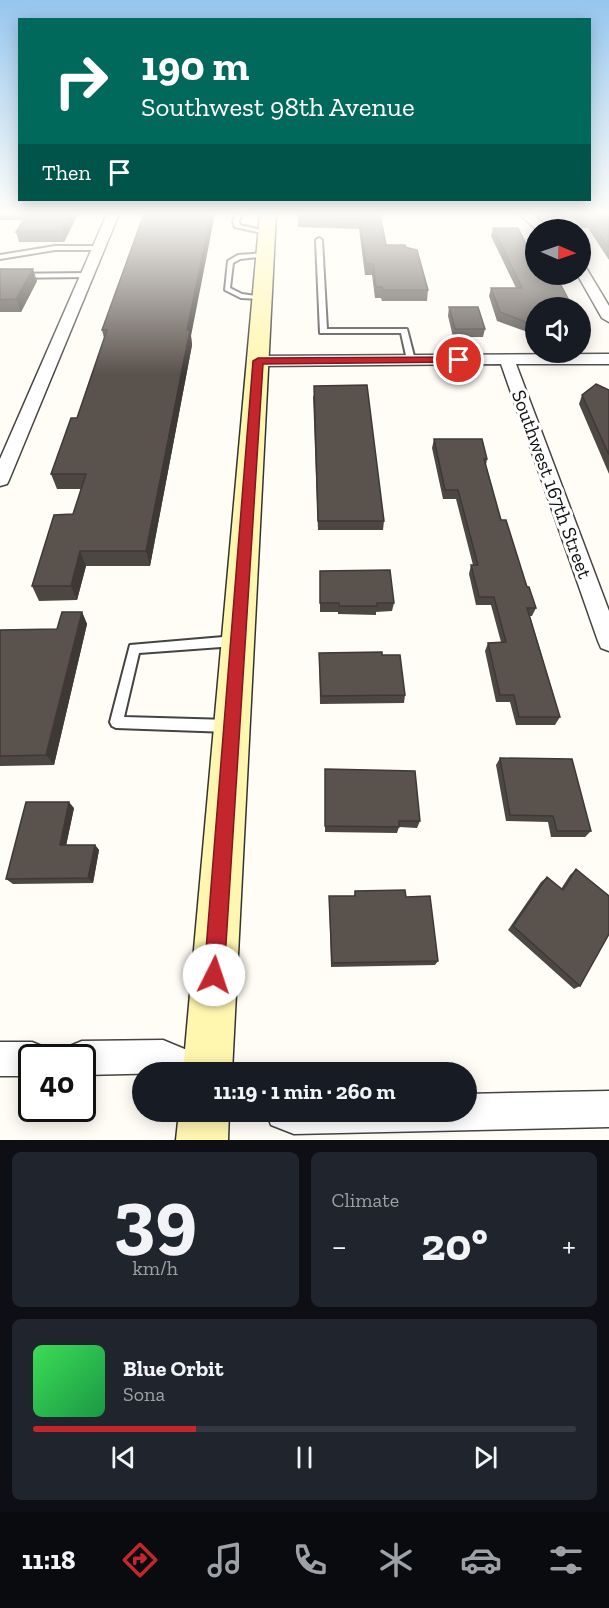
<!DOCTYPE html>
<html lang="en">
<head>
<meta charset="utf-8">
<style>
  :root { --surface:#171b24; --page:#20242c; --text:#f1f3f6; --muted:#9ea1a6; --line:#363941; --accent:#c4262e }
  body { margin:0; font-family:"Zilla Slab",serif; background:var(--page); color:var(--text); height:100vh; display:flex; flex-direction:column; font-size:22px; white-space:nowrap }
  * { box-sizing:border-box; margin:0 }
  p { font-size:20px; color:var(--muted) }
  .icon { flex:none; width:33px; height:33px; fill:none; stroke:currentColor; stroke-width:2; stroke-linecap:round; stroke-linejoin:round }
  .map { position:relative; height:1140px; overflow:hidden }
  .side { display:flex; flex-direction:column; gap:12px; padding:12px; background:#0d0f14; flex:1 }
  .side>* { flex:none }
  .hud { position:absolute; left:18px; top:18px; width:573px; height:183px; border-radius:0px; box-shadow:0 3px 15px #0003; background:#00695c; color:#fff; overflow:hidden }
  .needle { width:39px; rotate:92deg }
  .fabs { position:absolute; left:525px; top:219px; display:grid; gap:12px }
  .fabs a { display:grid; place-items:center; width:66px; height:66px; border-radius:50%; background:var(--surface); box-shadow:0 3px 15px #0003; font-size:30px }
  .speed { position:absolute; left:18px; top:1044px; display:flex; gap:12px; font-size:30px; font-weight:700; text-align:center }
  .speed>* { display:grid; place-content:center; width:78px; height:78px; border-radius:50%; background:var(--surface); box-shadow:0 3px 15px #0003; line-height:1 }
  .speed .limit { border:3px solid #111; border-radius:9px; background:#fff; color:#111 }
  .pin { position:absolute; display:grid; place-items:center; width:51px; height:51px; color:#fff; margin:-26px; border:3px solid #fff; border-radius:50%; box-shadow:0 2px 6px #0007 }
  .me { position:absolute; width:66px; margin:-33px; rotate:4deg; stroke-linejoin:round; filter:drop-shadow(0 0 4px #0008) }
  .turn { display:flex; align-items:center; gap:21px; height:126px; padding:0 24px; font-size:27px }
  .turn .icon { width:78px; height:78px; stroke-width:2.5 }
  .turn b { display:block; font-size:42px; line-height:51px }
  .then { display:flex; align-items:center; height:57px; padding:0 24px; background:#0003; gap:12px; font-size:22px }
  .big { font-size:45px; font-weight:800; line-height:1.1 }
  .side .widget { flex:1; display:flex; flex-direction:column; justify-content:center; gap:9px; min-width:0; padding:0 21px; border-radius:9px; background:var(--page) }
  .side .dial { align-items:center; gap:0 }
  .dial b { font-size:78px; line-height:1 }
  .song { display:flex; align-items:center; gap:18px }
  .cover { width:72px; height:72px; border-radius:9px; background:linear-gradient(135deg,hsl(130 70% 55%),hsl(140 70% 35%)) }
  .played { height:6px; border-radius:3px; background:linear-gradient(90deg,var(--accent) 30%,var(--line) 30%) }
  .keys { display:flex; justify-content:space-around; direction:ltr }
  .heat { display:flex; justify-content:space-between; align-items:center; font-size:33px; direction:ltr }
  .side .tiles { flex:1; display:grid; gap:12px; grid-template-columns:1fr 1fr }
  .widget:last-child { grid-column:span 2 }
  .trip { position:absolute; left:132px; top:1062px; width:345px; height:60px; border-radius:30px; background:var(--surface); box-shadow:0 3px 15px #0003; font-weight:800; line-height:60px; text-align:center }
  .tab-bar { display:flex; height:96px; justify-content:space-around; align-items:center; background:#090b0e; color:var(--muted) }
  .tab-bar .icon { width:42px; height:42px }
  .tab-bar .active { color:var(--accent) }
  .tab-bar b { font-size:27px; color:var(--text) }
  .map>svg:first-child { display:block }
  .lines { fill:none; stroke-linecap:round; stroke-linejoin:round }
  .lane-casing { stroke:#444; stroke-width:4 }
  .street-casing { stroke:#444; stroke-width:3 }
  .secondary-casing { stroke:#333; stroke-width:3 }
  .lane { fill:#fff; fill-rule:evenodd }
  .street { fill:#fff; fill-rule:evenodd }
  .secondary { fill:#fff6b0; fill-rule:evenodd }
  .wall { fill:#4d4742 }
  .shaded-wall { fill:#3f3936 }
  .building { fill:#5a524d; stroke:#3f3936; stroke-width:1.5 }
  .route { fill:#c4262e; stroke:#7f191e; stroke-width:1.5 }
  .labels { text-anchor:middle; stroke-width:6; stroke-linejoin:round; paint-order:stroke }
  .street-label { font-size:20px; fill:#111; stroke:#fff }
</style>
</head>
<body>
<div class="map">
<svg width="609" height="1140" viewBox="0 0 609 1140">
  <rect width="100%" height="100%" fill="#fffdf5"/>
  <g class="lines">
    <g class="lane-casing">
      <path id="lane" d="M236,214H242L239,221L240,225L270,232L267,234L235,227L233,221Z
        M319,238L322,240L327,329H407L415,360L414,362H408L407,360L401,333H320L316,240Z
        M55,246H99L102,248L99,250H55L0,259V255Z
        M265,253L267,254V256L240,259L233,263L230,288L242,294L264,297V299L241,298L225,290L228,261L238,255Z
        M0,274L88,273L91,275L88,277L0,278Z
        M235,636L239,638L241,641L239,644L235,646L139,653L124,717L229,720L233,722L235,726L233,730L229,732L116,728L112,726L110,722L130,645Z"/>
    </g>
    <g class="street-casing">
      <path id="street" d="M107,214H119L9,480L7,484L0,486V459Z
        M519,214H533L551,230H537Z
        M580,265L585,266L609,306V322L602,318L577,274H580Z
        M609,354V364H516L609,611V651L601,648L598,641L501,364L258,366L250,361L258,356Z
        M163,1040L211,1060L216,1072L82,1075V1058H65L70,1046L82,1041Z
        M0,1042H32L44,1047L48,1058H32V1076H0Z
        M609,1091V1127L294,1134L271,1125L266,1112H466V1094Z"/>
    </g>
    <g class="secondary-casing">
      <path id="secondary" d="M260,214H276L232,1072H183Z
        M179,1112H229L228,1140H176Z"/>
    </g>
    <use href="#lane" class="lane"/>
    <use href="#street" class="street"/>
    <use href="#secondary" class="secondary"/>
  </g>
  <path class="wall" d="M0,214H78L64,242H19L16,232L24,220H0Z
    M298,214H380L386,245L405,247L428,290L427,301H382L381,298H375L372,275H365L359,229L298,227Z
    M571,214H609V260L588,228H582Z
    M493,228L529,250L536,308V335L497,321L489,296L491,288H516L491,236Z
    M0,269L37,281L21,312H0Z
    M449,307L485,329L483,337H453L448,316Z
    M102,330L191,336L192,345L150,566H86L77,600L39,601L32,586L73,514L81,489H57L51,474L77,418L104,338Z
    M609,390V474L579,404L582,395Z
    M313,395L384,521L383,530H318Z
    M434,439L487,459L486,465L501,520L536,608L532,616H530L560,717L555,725H516L510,702H496L485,651L488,643L501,642L491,605H476L469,574L471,565H473L456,499H443L432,448Z
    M320,571L394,603L392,611L376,612V615L338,614V612H320Z
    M82,612L87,624L54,765L0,766V630L57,629Z
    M319,653L382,655L405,695L404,703L320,704Z
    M500,758L591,831L585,837H551L548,822L506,821L496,765Z
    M325,776L420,821L417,828L399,827L397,833L325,832Z
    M74,808L66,845H95L99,850L93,883L13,884L6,879Z
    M576,869L580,986L574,989L508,930L541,882L547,877L561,889L570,875Z
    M355,891L406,897L438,961L435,965L331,967L329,896H354Z"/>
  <path class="shaded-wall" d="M70,214H78L64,242L61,232Z
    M211,214H215L191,336L192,345L150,566L146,551L187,330Z
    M33,269L37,281L21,312L16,299Z
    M80,551L86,566L77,600L71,586Z
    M82,612L87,624L54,765L46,755Z
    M69,802L74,808L65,851L60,845Z
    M95,845L99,850L93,883L88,878Z"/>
  <path class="building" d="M27,214H70L61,232H16Z
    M144,214H211L187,330H190L146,551H80L71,586H32L54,515L73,514L86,474H51L71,418H77L107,330H102Z
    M298,214H380L386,245H405V247L417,250L428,290H383L382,287H376L373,264H366L359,218L298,216Z
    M580,214H609V248L590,220H584Z
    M493,228H518L529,250H536V274H555L573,308H536V326L500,312L491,288H522Z
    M0,269H33L16,299L0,300Z
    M449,307H478L485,329H455Z
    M596,384L609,390V455L582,395Z
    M367,385L384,521H318L314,386Z
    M434,439H482L487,459H484L501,520H506L527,587H529L536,608H527L560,717H519L514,695H500L488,643L506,642L494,597H479L471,565H478L458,490H445Z
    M390,570L394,603H377V606H339V603H320V571Z
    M62,612H82L46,755L0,756V630L57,629Z
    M382,652V655H400L405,695L321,696L319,653Z
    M500,758L572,759L591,831H557L553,816L510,815Z
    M325,769L415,771L420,821H399V827L325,826Z
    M26,802H69L60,845H95L88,878L6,879Z
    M576,869L609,896V934L580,986L513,926L547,877L563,890Z
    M405,890L406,897L430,896L438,961L332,963L329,896H355V891Z"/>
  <linearGradient id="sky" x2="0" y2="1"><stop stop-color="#95c6ee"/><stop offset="0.57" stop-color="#fffefa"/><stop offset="1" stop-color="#fffefa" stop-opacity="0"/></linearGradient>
  <rect width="609" height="374" fill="url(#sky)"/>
  <path class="route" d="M459,357L464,360L462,362L263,364L224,975L221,982L214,985L207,982L204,975L253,361L258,358Z"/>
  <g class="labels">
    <g class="street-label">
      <text transform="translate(552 484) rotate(70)" y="7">Southwest 167th Street</text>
    </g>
  </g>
</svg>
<div class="fabs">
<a><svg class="needle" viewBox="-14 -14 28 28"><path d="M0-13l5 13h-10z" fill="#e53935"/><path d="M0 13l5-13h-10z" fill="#9ea1a6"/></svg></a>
<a><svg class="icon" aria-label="sound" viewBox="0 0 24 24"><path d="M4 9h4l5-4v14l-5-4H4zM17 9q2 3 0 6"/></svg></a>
</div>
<div class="speed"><div class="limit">40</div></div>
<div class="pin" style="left:459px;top:360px;background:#d93025"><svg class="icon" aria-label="arrive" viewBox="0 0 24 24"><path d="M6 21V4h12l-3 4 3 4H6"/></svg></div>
<svg class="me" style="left:214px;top:975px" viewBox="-20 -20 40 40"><circle r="19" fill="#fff"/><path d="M0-13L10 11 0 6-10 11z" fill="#c4262e"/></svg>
<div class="trip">11:19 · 1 min · 260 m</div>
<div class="hud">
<div class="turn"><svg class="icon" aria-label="right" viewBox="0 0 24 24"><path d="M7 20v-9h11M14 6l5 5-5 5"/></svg><div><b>190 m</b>Southwest 98th Avenue</div></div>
<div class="then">Then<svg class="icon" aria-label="arrive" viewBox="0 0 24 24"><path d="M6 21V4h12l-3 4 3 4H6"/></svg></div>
</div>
</div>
<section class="side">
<div class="tiles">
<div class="widget dial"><b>39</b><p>km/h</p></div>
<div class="widget"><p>Climate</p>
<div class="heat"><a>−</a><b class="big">20°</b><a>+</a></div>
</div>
<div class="widget">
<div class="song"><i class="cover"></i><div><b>Blue Orbit</b><p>Sona</p></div></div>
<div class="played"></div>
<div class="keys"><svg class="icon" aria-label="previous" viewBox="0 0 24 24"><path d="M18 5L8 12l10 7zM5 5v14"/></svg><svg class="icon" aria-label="pause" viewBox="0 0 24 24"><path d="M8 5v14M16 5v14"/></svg><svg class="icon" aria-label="next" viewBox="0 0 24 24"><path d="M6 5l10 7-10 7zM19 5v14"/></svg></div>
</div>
</div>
</section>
<nav class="tab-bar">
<b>11:18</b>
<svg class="icon active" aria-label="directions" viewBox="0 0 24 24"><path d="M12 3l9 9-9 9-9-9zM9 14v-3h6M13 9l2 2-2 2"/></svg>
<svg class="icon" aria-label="music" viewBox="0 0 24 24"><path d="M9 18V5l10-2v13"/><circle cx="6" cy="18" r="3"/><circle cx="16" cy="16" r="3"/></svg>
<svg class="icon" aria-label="phone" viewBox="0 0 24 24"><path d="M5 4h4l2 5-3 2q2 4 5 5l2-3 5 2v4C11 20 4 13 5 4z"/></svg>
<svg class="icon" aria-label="climate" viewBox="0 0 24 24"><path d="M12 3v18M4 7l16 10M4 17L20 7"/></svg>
<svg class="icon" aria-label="car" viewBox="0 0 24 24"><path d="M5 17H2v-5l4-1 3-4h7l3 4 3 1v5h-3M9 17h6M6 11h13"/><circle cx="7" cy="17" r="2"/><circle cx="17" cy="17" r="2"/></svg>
<svg class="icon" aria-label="filters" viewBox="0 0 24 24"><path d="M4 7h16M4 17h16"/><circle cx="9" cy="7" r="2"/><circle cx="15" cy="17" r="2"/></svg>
</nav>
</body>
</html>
